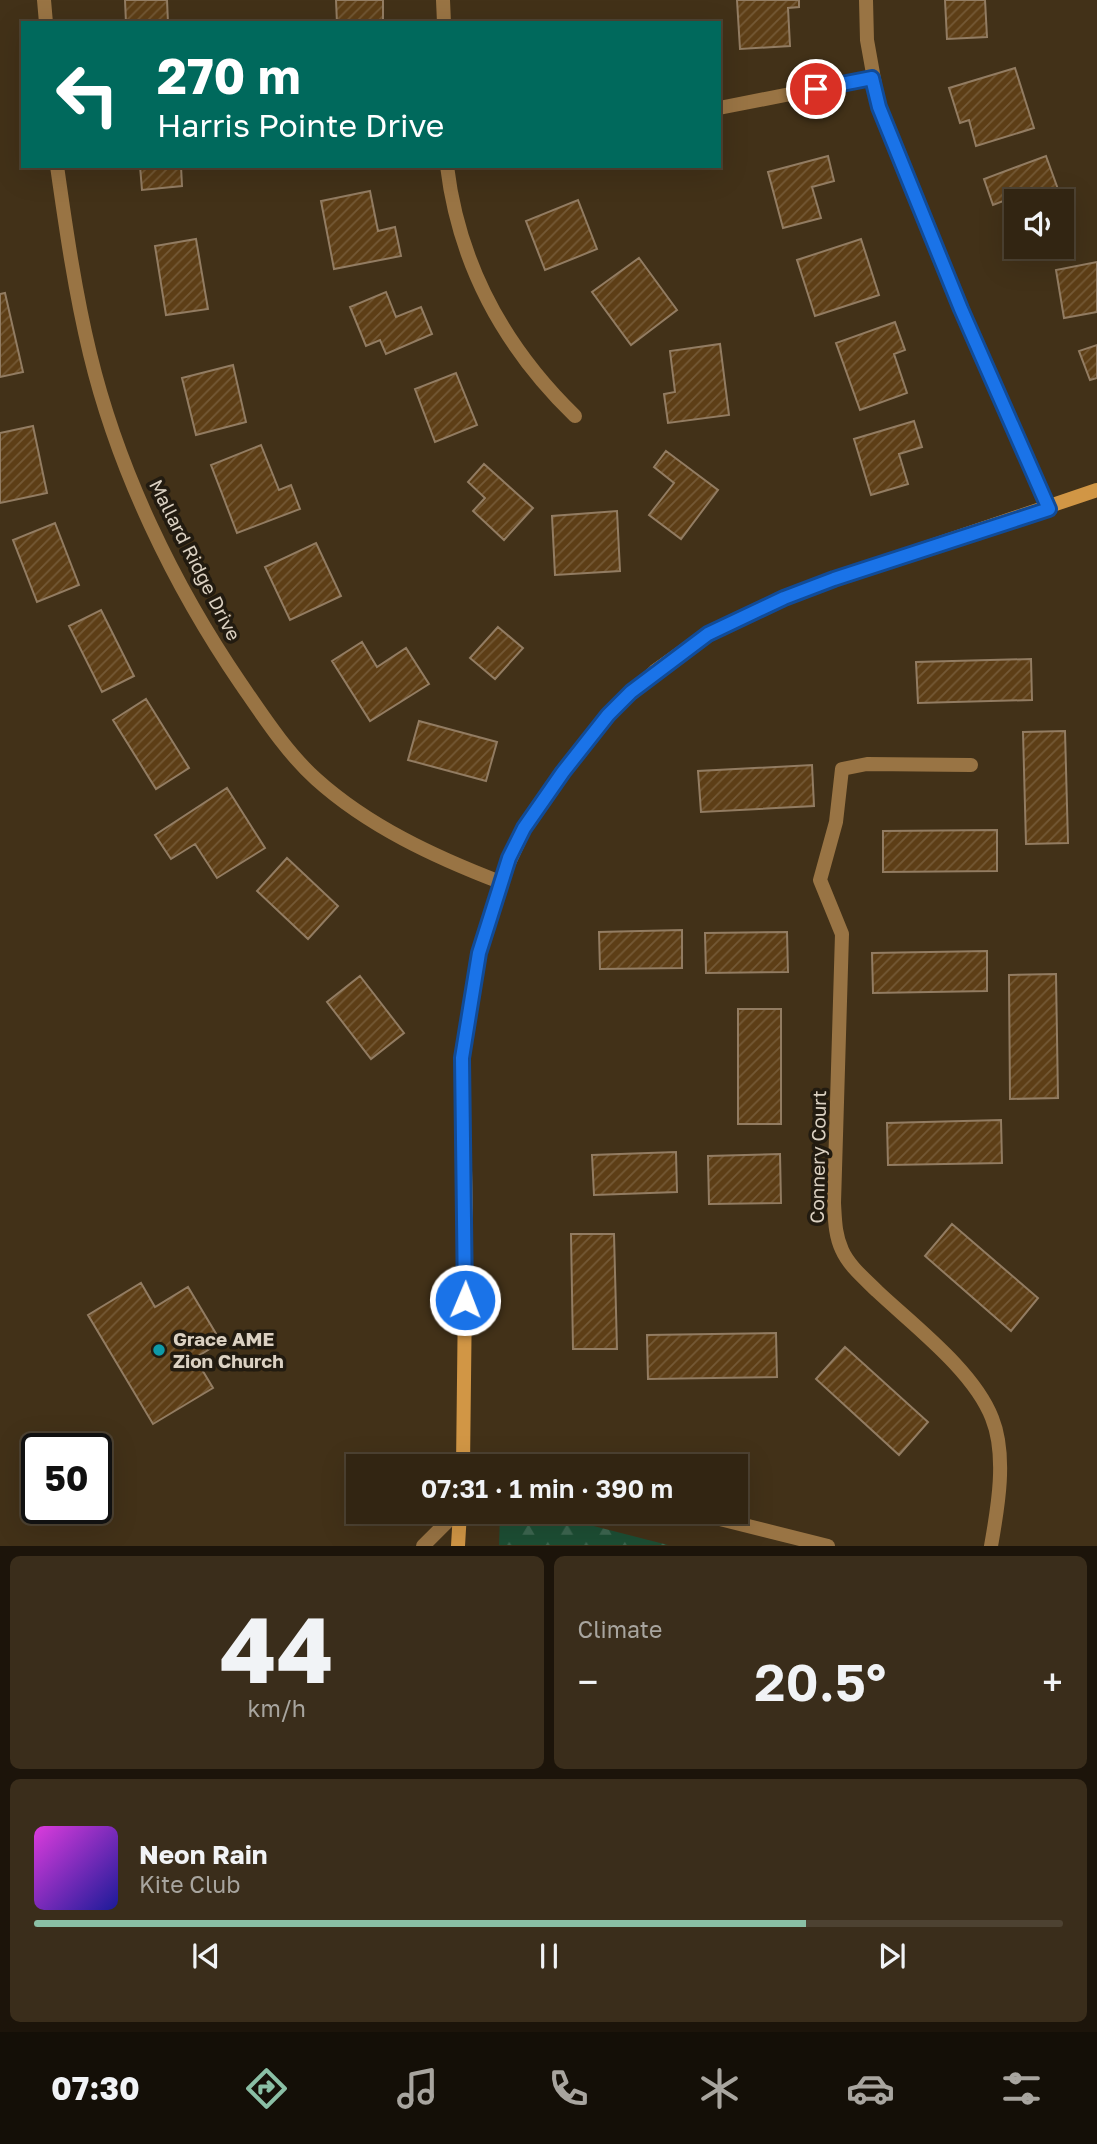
<!DOCTYPE html>
<html lang="en">
<head>
<meta charset="utf-8">
<style>
  :root { --surface:#322512; --page:#3a2d1b; --text:#f1f3f6; --muted:#a8a59f; --line:#4d4232; --accent:#8abfa5 }
  body { margin:0; font-family:"Golos Text",sans-serif; background:var(--page); color:var(--text); height:100vh; display:flex; flex-direction:column; font-size:26px; white-space:nowrap }
  * { box-sizing:border-box; margin:0 }
  p { font-size:23px; color:var(--muted) }
  .icon { flex:none; width:38px; height:38px; fill:none; stroke:currentColor; stroke-width:2; stroke-linecap:round; stroke-linejoin:round }
  .map { position:relative; height:1546px; overflow:hidden }
  .sheet { display:flex; flex-direction:column; gap:10px; padding:10px; background:#1c140a; flex:1 }
  .sheet>* { flex:none }
  .banner { position:absolute; left:21px; top:21px; width:700px; height:147px; border-radius:0px; box-shadow:0 7px 28px #0002,0 0 0 2px var(--line); background:#00695c; color:#fff; overflow:hidden }
  .fabs { position:absolute; left:1004px; top:189px; display:grid; gap:14px }
  .fabs a { display:grid; place-items:center; width:70px; height:70px; border-radius:0px; background:var(--surface); box-shadow:0 7px 28px #0002,0 0 0 2px var(--line); font-size:35px }
  .speed { position:absolute; left:21px; top:1433px; display:flex; gap:14px; font-size:35px; font-weight:700; text-align:center }
  .speed>* { display:grid; place-content:center; width:91px; height:91px; border-radius:50%; background:var(--surface); box-shadow:0 7px 28px #0002,0 0 0 2px var(--line); line-height:1 }
  .speed .limit { border:4px solid #111; border-radius:10px; background:#fff; color:#111 }
  .pin { position:absolute; display:grid; place-items:center; width:60px; height:60px; color:#fff; margin:-30px; border:4px solid #fff; border-radius:50%; box-shadow:0 2px 7px #0007 }
  .me { position:absolute; width:77px; margin:-38px; rotate:1deg; stroke-linejoin:round; filter:drop-shadow(0 0 5px #0008) }
  .turn { display:flex; align-items:center; gap:24px; height:147px; padding:0 21px; font-size:32px }
  .turn .icon { width:91px; height:91px; stroke-width:2.5 }
  .turn b { display:block; font-size:49px; line-height:60px }
  .big { font-size:52px; font-weight:600; line-height:1.1 }
  .sheet .tile { flex:1; display:flex; flex-direction:column; justify-content:center; gap:10px; min-width:0; padding:0 24px; border-radius:10px; background:var(--page) }
  .sheet .dial { align-items:center; gap:0 }
  .dial b { font-size:91px; line-height:1 }
  .song { display:flex; align-items:center; gap:21px }
  .cover { width:84px; height:84px; border-radius:10px; background:linear-gradient(135deg,hsl(300 70% 55%),hsl(240 70% 35%)) }
  .played { height:7px; border-radius:4px; background:linear-gradient(90deg,var(--accent) 75%,var(--line) 75%) }
  .keys { display:flex; justify-content:space-around; direction:ltr }
  .heat { display:flex; justify-content:space-between; align-items:center; font-size:38px; direction:ltr }
  .sheet .tiles { flex:1; display:grid; gap:10px; grid-template-columns:1fr 1fr }
  .tile:last-child { grid-column:span 2 }
  .trip { position:absolute; left:346px; top:1454px; width:402px; height:70px; border-radius:0px; background:var(--surface); box-shadow:0 7px 28px #0002,0 0 0 2px var(--line); font-weight:600; line-height:70px; text-align:center }
  .dock { display:flex; height:112px; justify-content:space-around; align-items:center; background:#140f07; color:var(--muted) }
  .dock .icon { width:49px; height:49px }
  .dock .current { color:var(--accent) }
  .dock b { font-size:32px; color:var(--text) }
  .map>svg:first-child { display:block }
  .forest { fill:url(#forest-firs) }
  .building { fill:url(#building-hatch); stroke:#927c62; stroke-width:2 }
  .lines { fill:none; stroke-linecap:round; stroke-linejoin:round }
  .minor { stroke:#997444; stroke-width:14 }
  .tertiary { stroke:#997444; stroke-width:14 }
  .secondary { stroke:#d19645; stroke-width:14 }
  .route-casing { stroke:#114b97; stroke-width:18 }
  .route { stroke:#1a73e8; stroke-width:12 }
  .culture-dot { fill:#0f9aa8; stroke:#221b10; stroke-width:2.5 }
  .labels { text-anchor:middle; stroke-width:7; stroke-linejoin:round; paint-order:stroke }
  .street-label { font-size:19px; fill:#dbd1c2; stroke:#221b10 }
  .poi-label { font-size:19px; font-weight:bold; fill:#dbd1c2; stroke:#221b10; text-anchor:start }
</style>
</head>
<body>
<div class="map">
<svg width="1097" height="1546" viewBox="0 0 1097 1546">
  <defs>
    <pattern id="forest-firs" width="22" height="20" patternUnits="userSpaceOnUse" patternTransform="scale(1.75)"><rect width="22" height="20" fill="#1d4e34"/><path d="M5 1l3.5 6h-7zM16 11l3.5 6h-7z" fill="#3d6650"/></pattern>
    <pattern id="building-hatch" width="6" height="6" patternUnits="userSpaceOnUse" patternTransform="scale(1.75)"><rect width="6" height="6" fill="#5d3e16"/><path d="M-1 1l2-2M0 6l6-6M5 7l2-2" fill="none" stroke="#745936"/></pattern>
  </defs>
  <rect width="100%" height="100%" fill="#423118"/>
  <path class="forest" d="M500,1513L566,1519L668,1545H499Z"/>
  <path class="building" d="M125,0H167L168,23H126Z
    M336,0H383V23H337Z
    M737,0H799V7L788,8L790,46L740,49Z
    M945,0H985L987,37L947,39Z
    M1015,68L1034,128L976,146L969,120L960,123L949,88Z
    M828,156L834,181L812,187L821,218L783,228L768,172Z
    M1046,156L1068,217L1062,219V201H1018L1016,196L993,205L984,179Z
    M140,166H181L182,186L142,190Z
    M370,191L378,231L395,227L401,256L334,269L321,201Z
    M578,200L597,249L545,270L526,221Z
    M196,239L208,309L166,315L155,246Z
    M861,239L879,295L815,316L797,260Z
    M639,258L677,310L631,345L592,292Z
    M1097,262V312L1064,318L1056,270Z
    M386,292L396,317L421,307L432,334L386,354L380,340L366,346L350,307Z
    M5,293L23,372L0,377V294Z
    M895,322L905,350L894,354L907,393L860,410L836,343Z
    M720,344L729,415L668,423L664,394L675,392L670,351Z
    M1097,345V378L1090,380L1079,351Z
    M233,365L246,422L196,435L182,378Z
    M456,373L477,425L435,442L415,389Z
    M914,421L922,447L899,454L908,484L871,495L854,439Z
    M33,426L47,493L0,503V433Z
    M261,445L279,490L291,485L300,509L237,533L211,465Z
    M666,451L718,490L681,539L649,515L674,483L654,467Z
    M484,464L533,508L504,540L473,511L485,498L468,482Z
    M617,511L620,571L555,575L552,516Z
    M55,523L79,585L37,602L13,540Z
    M316,543L341,596L290,620L265,567Z
    M101,610L134,676L102,692L69,626Z
    M498,627L523,648L495,679L470,658Z
    M362,642L377,667L406,648L429,684L370,721L332,661Z
    M1031,659L1032,700L918,703L916,662Z
    M146,699L189,768L156,789L113,720Z
    M419,721L497,742L486,781L408,760Z
    M1065,731L1068,843L1026,844L1023,732Z
    M812,765L814,806L701,812L698,771Z
    M227,788L265,848L217,878L195,844L171,859L155,835Z
    M997,830V871L883,872V831Z
    M287,858L338,906L308,939L257,891Z
    M682,930V968L600,969L599,932Z
    M787,932L788,972L706,973L705,933Z
    M987,951V991L873,993L872,953Z
    M1056,974L1058,1098L1010,1099L1009,975Z
    M360,976L404,1033L371,1059L327,1002Z
    M738,1009H781V1124H738Z
    M1001,1120L1002,1163L888,1165L887,1123Z
    M676,1152L677,1192L594,1195L592,1155Z
    M780,1154L781,1203L709,1204L708,1156Z
    M952,1224L1038,1298L1011,1331L925,1256Z
    M571,1234H614L617,1349H573Z
    M141,1283L155,1307L188,1287L221,1342L195,1358L213,1388L153,1424L88,1315Z
    M776,1333L777,1377L648,1379L647,1335Z
    M845,1347L928,1422L899,1455L816,1379Z"/>
  <g class="lines">
    <path class="minor" d="M44,0L46,23
      M443,0L444,23
      M866,0L867,40L879,107L961,309L1049,509
      M719,108L871,78
      M57,166C66,229 75,292 90,354C118,470 174,586 241,684C263,716 287,753 316,779C368,826 435,857 500,882
      M447,166C459,265 504,347 575,416
      M971,765L867,764L842,769L836,822L820,880L842,934L834,1203C835,1220 835,1235 842,1250C849,1266 865,1279 877,1291C913,1325 974,1371 992,1418C1007,1455 998,1507 991,1546
      M423,1546L457,1512"/>
    <path class="tertiary" d="M692,1512L828,1546"/>
    <path class="secondary" d="M463,1466L466,1208L462,1058L479,953L500,882L525,828L563,772L608,715L655,671L707,634L784,598L834,579L1097,490
      M458,1546L460,1512"/>
  </g>
  <g class="lines">
    <g class="route-casing">
      <path id="route" d="M465,1300L462,1058L479,953L509,858L524,828L563,772L608,715L631,692L708,634L784,598L834,579L1049,509L961,309L879,107L872,78L816,89"/>
    </g>
    <use href="#route" class="route"/>
  </g>
  <circle class="culture-dot" cx="159" cy="1350" r="7"/>
  <g class="labels">
    <g class="street-label">
      <text transform="translate(195 560) rotate(63)" y="7">Mallard Ridge Drive</text>
      <text transform="translate(818 1157) rotate(-89)" y="7">Connery Court</text>
    </g>
    <g class="poi-label">
      <text x="173" y="1346">Grace AME<tspan x="173" dy="22">Zion Church</tspan></text>
    </g>
  </g>
</svg>
<div class="fabs">
<a><svg class="icon" aria-label="sound" viewBox="0 0 24 24"><path d="M4 9h4l5-4v14l-5-4H4zM17 9q2 3 0 6"/></svg></a>
</div>
<div class="speed"><div class="limit">50</div></div>
<div class="pin" style="left:816px;top:89px;background:#d93025"><svg class="icon" aria-label="arrive" viewBox="0 0 24 24"><path d="M6 21V4h12l-3 4 3 4H6"/></svg></div>
<svg class="me" style="left:465px;top:1300px" viewBox="-20 -20 40 40"><circle r="17" fill="#1a73e8" stroke="#fff" stroke-width="3"/><path d="M0-11L8 9 0 5-8 9z" fill="#fff"/></svg>
<div class="trip">07:31 · 1 min · 390 m</div>
<div class="banner">
<div class="turn"><svg class="icon" aria-label="left" viewBox="0 0 24 24"><path d="M17 20v-9H6M10 6l-5 5 5 5"/></svg><div><b>270 m</b>Harris Pointe Drive</div></div>
</div>
</div>
<section class="sheet">
<div class="tiles">
<div class="tile dial"><b>44</b><p>km/h</p></div>
<div class="tile"><p>Climate</p>
<div class="heat"><a>−</a><b class="big">20.5°</b><a>+</a></div>
</div>
<div class="tile">
<div class="song"><i class="cover"></i><div><b>Neon Rain</b><p>Kite Club</p></div></div>
<div class="played"></div>
<div class="keys"><svg class="icon" aria-label="previous" viewBox="0 0 24 24"><path d="M18 5L8 12l10 7zM5 5v14"/></svg><svg class="icon" aria-label="pause" viewBox="0 0 24 24"><path d="M8 5v14M16 5v14"/></svg><svg class="icon" aria-label="next" viewBox="0 0 24 24"><path d="M6 5l10 7-10 7zM19 5v14"/></svg></div>
</div>
</div>
</section>
<nav class="dock">
<b>07:30</b>
<svg class="icon current" aria-label="directions" viewBox="0 0 24 24"><path d="M12 3l9 9-9 9-9-9zM9 14v-3h6M13 9l2 2-2 2"/></svg>
<svg class="icon" aria-label="music" viewBox="0 0 24 24"><path d="M9 18V5l10-2v13"/><circle cx="6" cy="18" r="3"/><circle cx="16" cy="16" r="3"/></svg>
<svg class="icon" aria-label="phone" viewBox="0 0 24 24"><path d="M5 4h4l2 5-3 2q2 4 5 5l2-3 5 2v4C11 20 4 13 5 4z"/></svg>
<svg class="icon" aria-label="climate" viewBox="0 0 24 24"><path d="M12 3v18M4 7l16 10M4 17L20 7"/></svg>
<svg class="icon" aria-label="car" viewBox="0 0 24 24"><path d="M5 17H2v-5l4-1 3-4h7l3 4 3 1v5h-3M9 17h6M6 11h13"/><circle cx="7" cy="17" r="2"/><circle cx="17" cy="17" r="2"/></svg>
<svg class="icon" aria-label="filters" viewBox="0 0 24 24"><path d="M4 7h16M4 17h16"/><circle cx="9" cy="7" r="2"/><circle cx="15" cy="17" r="2"/></svg>
</nav>
</body>
</html>
